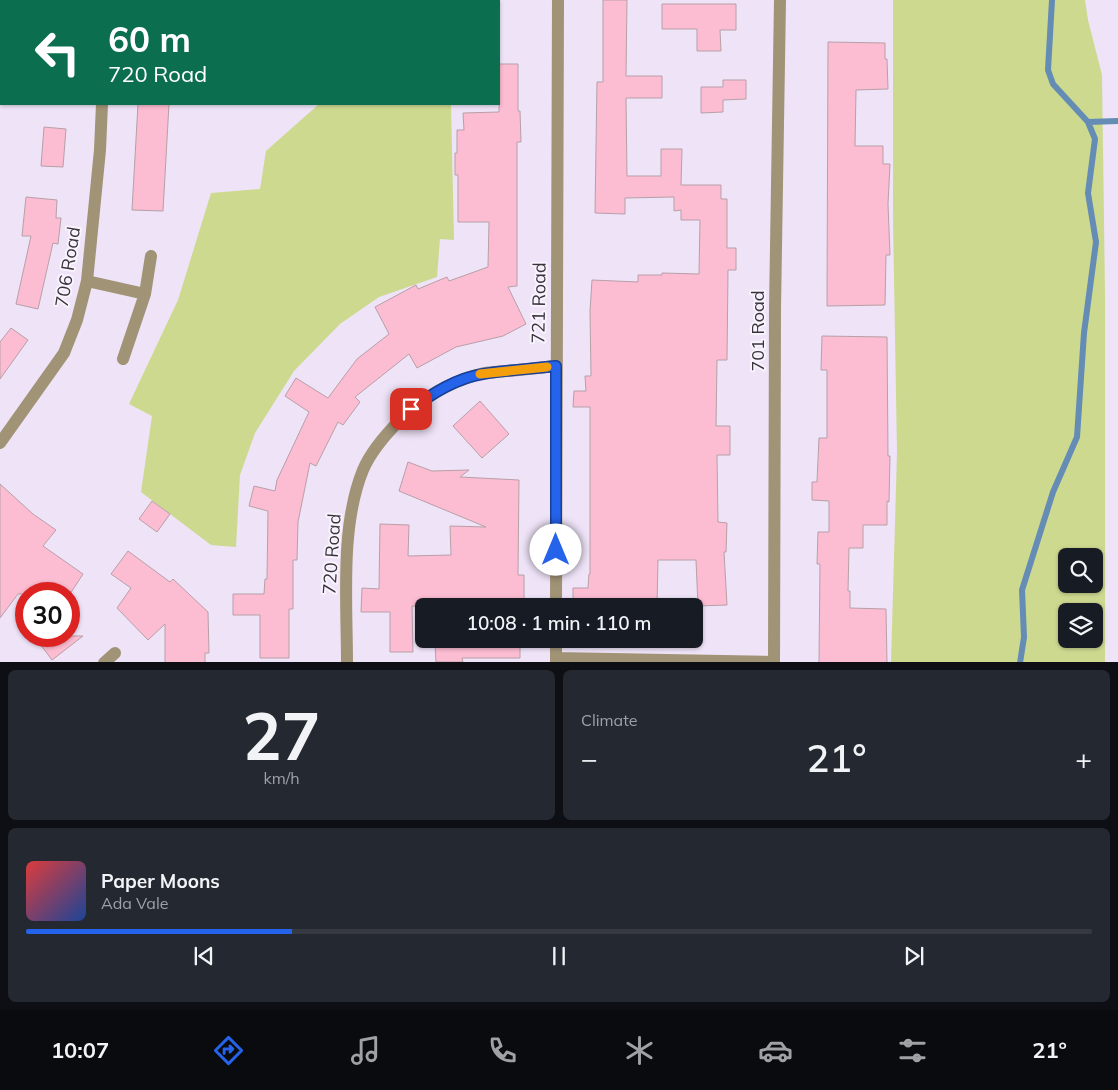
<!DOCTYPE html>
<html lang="en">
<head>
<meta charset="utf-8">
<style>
  :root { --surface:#171b24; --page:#242831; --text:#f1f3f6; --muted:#9ea1a6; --line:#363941; --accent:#2563eb }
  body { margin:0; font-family:Mulish,sans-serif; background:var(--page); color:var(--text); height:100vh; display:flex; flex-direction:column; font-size:19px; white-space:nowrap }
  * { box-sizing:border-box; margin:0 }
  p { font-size:16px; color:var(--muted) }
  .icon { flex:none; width:28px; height:28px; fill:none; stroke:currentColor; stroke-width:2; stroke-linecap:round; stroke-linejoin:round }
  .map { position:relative; height:662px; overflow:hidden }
  .drawer { display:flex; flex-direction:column; gap:8px; padding:8px; background:#0d0f14; flex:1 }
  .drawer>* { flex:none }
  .banner { position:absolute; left:0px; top:0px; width:500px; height:105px; box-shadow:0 1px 4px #0004; background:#0b6e4f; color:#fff; overflow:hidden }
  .buttons { position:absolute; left:1058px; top:548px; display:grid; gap:10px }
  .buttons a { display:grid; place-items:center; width:45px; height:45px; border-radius:8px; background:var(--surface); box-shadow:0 1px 4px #0004; font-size:25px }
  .speed { position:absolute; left:15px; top:582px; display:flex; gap:10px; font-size:25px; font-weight:700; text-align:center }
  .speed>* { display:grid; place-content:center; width:65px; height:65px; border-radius:50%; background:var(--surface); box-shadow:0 1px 4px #0004; line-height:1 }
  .speed .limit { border:8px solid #d22; background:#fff; color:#111 }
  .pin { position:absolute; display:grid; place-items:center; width:42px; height:42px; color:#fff; margin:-21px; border-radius:10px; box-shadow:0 2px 8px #0006 }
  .me { position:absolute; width:55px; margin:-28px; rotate:0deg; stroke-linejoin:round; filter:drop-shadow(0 0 4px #0008) }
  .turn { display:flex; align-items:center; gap:18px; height:105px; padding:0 25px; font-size:22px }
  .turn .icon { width:65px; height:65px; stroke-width:2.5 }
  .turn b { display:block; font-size:35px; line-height:42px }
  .big { font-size:38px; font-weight:600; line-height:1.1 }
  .drawer .card { flex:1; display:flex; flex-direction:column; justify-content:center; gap:8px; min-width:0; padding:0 18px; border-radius:8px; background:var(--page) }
  .drawer .dial { align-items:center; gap:0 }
  .dial b { font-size:65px; line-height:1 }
  .song { display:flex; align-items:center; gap:15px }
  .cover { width:60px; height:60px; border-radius:8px; background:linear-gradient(135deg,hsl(0 70% 55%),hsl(220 70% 35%)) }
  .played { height:5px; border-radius:2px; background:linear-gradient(90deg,var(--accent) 25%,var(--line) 25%) }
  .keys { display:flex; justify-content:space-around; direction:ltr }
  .heat { display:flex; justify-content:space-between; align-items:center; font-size:28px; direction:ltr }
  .drawer .tiles { flex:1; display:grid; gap:8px; grid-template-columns:1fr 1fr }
  .card:last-child { grid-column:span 2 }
  .trip { position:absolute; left:415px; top:598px; width:288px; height:50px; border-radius:8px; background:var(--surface); box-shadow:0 1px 4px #0004; font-weight:600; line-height:50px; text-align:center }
  .tabs { display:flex; height:80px; justify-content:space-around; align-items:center; background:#090b0e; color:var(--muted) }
  .tabs .icon { width:35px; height:35px }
  .tabs .selected { color:var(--accent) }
  .tabs b { font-size:22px; color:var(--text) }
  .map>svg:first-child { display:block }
  .green { fill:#ced990; fill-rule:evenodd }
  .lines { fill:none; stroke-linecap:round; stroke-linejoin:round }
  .stream { stroke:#648cb4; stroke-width:6 }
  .building { fill:#fcbcd1; stroke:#b7a0a8 }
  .minor { stroke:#a09376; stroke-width:12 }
  .route-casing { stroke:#184099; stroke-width:12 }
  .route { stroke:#2563eb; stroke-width:9 }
  .slow { stroke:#f59e0b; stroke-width:9 }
  .labels { text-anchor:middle; stroke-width:4; stroke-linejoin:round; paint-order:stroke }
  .street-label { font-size:18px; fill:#39343c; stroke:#f9f3fe }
</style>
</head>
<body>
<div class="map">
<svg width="1118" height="663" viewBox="0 0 1118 663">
  <rect width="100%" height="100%" fill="#eee3f7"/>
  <path class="green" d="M363,0H451L363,1Z
    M893,0H1085L1088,20L1102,75L1105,294V662H891L897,453L893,219ZM1066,556H1094V584H1066ZM1066,611H1094V639H1066Z
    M319,104H451L454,240L440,239L437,277L379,297L340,324L294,371L255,433L240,475L236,547L211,545L141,492L152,416L129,404L178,300L211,193L260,189L266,151Z"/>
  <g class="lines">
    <path class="stream" d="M1088,122L1118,121
      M1020,663L1024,637L1022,590L1053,492L1077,437L1084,333L1096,242L1088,193L1095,139L1088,122L1053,84L1048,70L1052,0"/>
  </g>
  <path class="building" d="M603,0H627L626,76H662V98H626L627,176H661V149H682L681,185H721V199H727V248H736V270H728L727,360H717L716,426H730V455H717L718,522L727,523L726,552H724L727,605L698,606L696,560H658L657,606H573V588H588L589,574H590V407H573L574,391H586L585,376H591L590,311L592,280L638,282V275H662V273L699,274L700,220H681V210L674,211V197L625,198V214L595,213L597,82H603Z
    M662,4H736V30H720L721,51H697V29H662Z
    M828,42L885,43V59H887L888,89L856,90L855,146H883V164H890L888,204L890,255H886L885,305L827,306Z
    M499,64H518V111H520L521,142H517V286L508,287L526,324L503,336L456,347L417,368L409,354L355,397L360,402L343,425L338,422L316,466L310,463L298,522L297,560H293V609H289V658H260V615H233V594H264L265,579H267L268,511L249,506L254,486L275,491L277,480L309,412L285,396L296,378L328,398L357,359L389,334L375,307L416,285L418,289L447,277L449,281L488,267L489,222H458V175H455V153H457V130H464L463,113L499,112Z
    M723,80H746V99L723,100V112L701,113V87H723Z
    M138,104H169L163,211L132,210Z
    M44,127L66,129L63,167L41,166Z
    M26,197L57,200L56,218H61L58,244L53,243L38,309L16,304L31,236H22Z
    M11,328L28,340L0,379V342Z
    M822,336L887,337L888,456H890L889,502L887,501V525H863V548H849L848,591H850V608L886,609L887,663H819L820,564H817L818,532H829V501L812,500V482H817L819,438H827V370H821Z
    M480,401L509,434L482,458L453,426Z
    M408,462L432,471L469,470L460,477L519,480L518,575H524V606H412L413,652H390V612H361L362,588L379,589L380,524L409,525L408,556L451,555L450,526L486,527L399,491Z
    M0,484L33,514L56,530L43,546L83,574L70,594H18L0,618Z
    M152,501L170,514L157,532L139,519Z
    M128,551L170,582L173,579L208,612L209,653H205V663H165V624L148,640L117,608L131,588L111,574Z
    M34,636H83L52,660Z
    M477,639L520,640V658H462L463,662H436L435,643H449V640Z"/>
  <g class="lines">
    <path class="minor" d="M108,1V0
      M87,281L145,294
      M123,359L145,294L151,256
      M0,443L64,353L77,320L87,281L100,150L102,104
      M556,606L558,0
      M556,658L774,662
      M104,663L115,653
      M347,663C347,602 340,526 363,470C371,451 387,433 401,419C423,397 450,382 480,374C488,372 498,372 506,371C523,370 539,368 556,366
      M556,663V639
      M774,663L775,309L780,0"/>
  </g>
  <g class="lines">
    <g class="route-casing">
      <path id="route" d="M411,409C432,394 456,378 483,374C507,370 531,369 556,366V550"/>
    </g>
    <use href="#route" class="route"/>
    <path class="slow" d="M480,374L547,367"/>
  </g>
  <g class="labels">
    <g class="street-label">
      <text transform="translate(68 267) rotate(-81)" y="6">706 Road</text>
      <text transform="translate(539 303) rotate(-89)" y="6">721 Road</text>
      <text transform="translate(758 331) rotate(-90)" y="6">701 Road</text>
      <text transform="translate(332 554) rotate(-86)" y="6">720 Road</text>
    </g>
  </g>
</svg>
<div class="buttons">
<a><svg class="icon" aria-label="search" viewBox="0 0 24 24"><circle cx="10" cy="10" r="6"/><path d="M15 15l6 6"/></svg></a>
<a><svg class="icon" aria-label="layers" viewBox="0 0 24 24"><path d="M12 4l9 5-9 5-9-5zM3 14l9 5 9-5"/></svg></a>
</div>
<div class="speed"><div class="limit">30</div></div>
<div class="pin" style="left:411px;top:409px;background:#d93025"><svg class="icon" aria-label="arrive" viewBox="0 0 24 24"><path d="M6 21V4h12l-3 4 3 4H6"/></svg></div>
<svg class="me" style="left:556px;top:550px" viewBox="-20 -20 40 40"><circle r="19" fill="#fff"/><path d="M0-13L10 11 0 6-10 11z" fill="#2563eb"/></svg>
<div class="trip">10:08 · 1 min · 110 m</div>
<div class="banner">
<div class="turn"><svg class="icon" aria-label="left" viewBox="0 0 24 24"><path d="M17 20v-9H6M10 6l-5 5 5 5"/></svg><div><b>60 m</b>720 Road</div></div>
</div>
</div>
<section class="drawer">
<div class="tiles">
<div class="card dial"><b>27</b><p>km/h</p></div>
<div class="card"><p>Climate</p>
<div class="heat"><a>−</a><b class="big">21°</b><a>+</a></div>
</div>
<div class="card">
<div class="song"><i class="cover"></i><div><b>Paper Moons</b><p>Ada Vale</p></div></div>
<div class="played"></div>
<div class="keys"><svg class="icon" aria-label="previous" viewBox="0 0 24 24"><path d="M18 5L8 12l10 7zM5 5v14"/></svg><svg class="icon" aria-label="pause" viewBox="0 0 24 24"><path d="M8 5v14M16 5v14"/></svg><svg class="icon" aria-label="next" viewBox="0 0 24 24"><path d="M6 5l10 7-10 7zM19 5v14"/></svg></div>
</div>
</div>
</section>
<nav class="tabs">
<b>10:07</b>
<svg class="icon selected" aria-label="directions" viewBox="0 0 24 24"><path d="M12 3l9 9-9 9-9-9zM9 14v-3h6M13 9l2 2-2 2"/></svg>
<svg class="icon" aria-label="music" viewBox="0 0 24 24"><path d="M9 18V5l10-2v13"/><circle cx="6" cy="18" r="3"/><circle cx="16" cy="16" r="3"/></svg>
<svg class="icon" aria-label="phone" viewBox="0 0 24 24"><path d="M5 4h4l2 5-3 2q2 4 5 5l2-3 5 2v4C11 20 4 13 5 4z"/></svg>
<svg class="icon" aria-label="climate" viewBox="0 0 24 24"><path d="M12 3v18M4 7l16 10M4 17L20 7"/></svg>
<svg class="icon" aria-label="car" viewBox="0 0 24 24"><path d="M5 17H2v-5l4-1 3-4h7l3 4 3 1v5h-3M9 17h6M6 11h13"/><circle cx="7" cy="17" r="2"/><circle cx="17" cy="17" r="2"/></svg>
<svg class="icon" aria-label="filters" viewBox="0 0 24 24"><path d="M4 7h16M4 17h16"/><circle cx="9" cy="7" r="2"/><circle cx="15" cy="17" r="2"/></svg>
<b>21°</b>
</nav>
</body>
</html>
